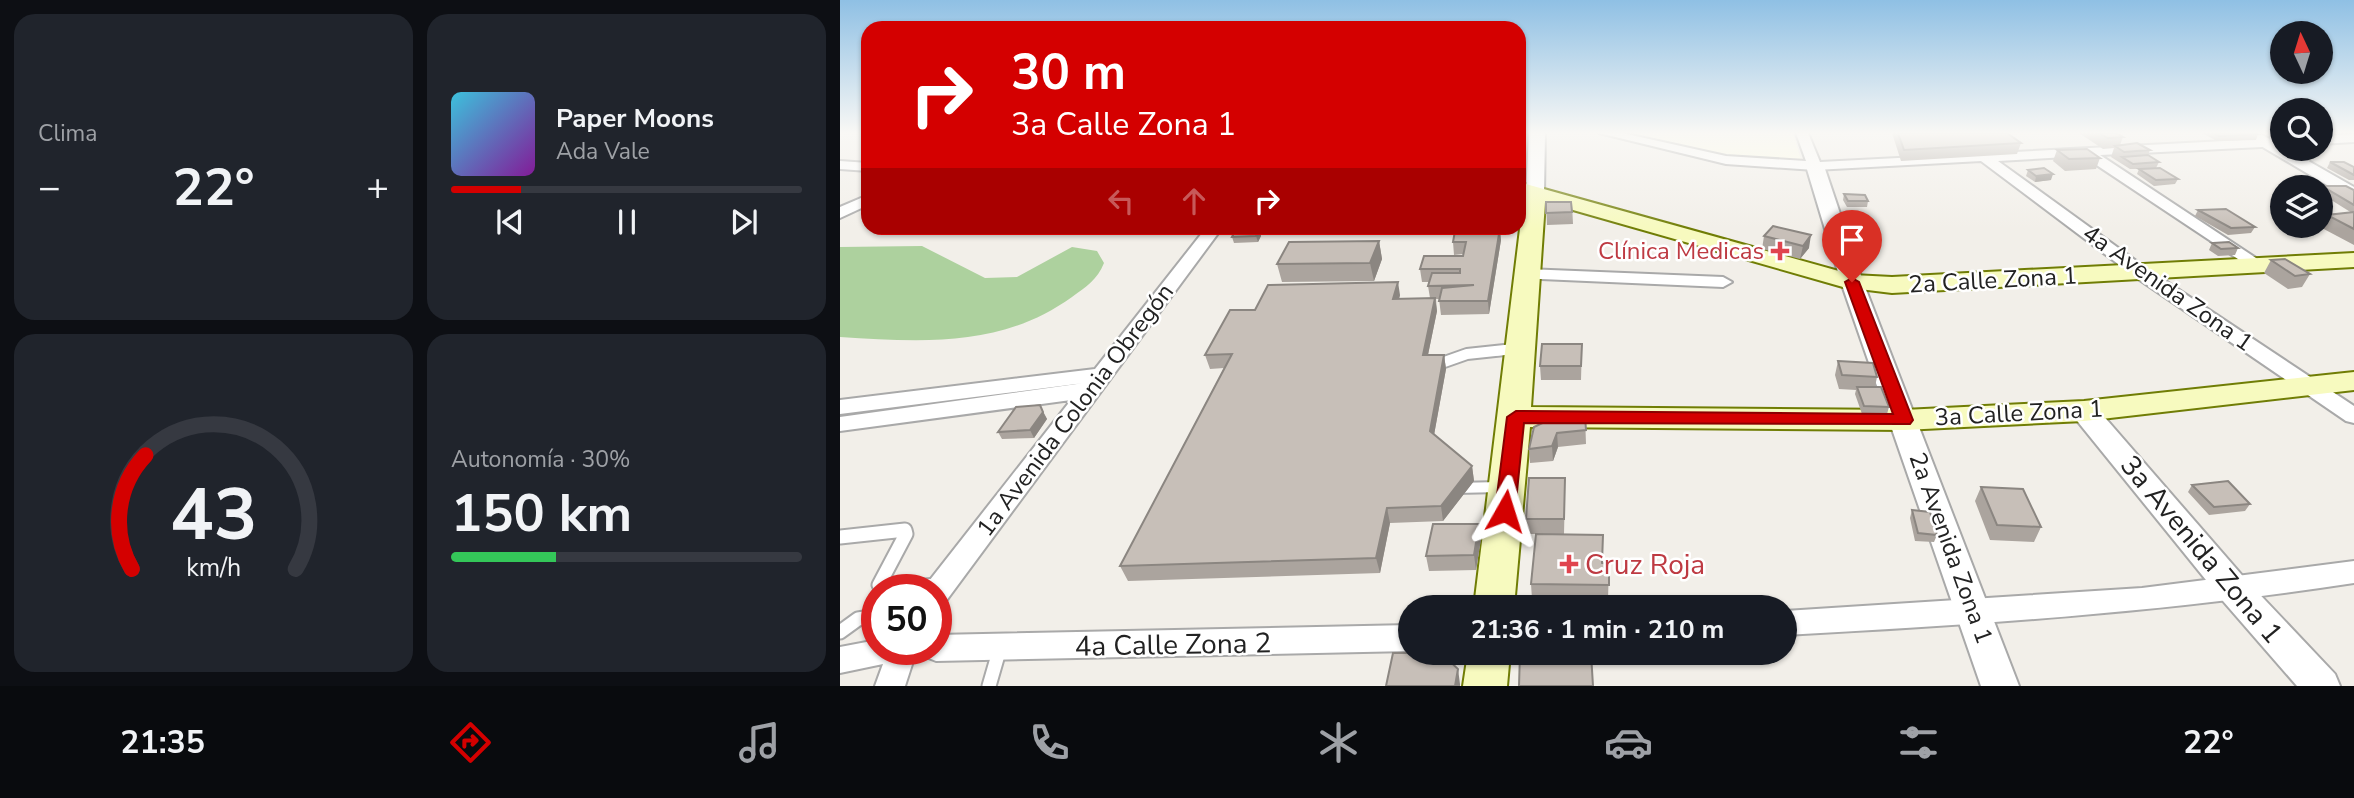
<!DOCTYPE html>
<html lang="es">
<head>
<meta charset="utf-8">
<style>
  :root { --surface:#171b24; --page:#20242c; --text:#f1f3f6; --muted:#9ea1a6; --line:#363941; --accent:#d40000 }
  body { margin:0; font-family:"Nunito Sans",sans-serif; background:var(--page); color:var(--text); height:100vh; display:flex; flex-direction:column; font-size:26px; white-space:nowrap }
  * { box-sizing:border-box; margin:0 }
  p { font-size:23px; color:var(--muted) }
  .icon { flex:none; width:38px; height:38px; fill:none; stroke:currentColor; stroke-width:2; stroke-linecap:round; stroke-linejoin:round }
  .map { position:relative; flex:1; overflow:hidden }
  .sheet { display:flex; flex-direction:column; gap:14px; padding:14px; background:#0d0f14; width:840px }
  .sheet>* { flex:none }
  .banner { position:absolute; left:21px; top:21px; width:665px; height:214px; border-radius:21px; box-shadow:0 2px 5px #0004; background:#d40000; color:#fff; overflow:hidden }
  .needle { width:46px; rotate:356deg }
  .controls { position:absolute; left:1430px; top:21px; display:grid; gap:14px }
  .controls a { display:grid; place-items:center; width:63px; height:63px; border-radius:50%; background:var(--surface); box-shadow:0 2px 5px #0004; font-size:35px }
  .speed { position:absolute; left:21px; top:574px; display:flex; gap:14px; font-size:35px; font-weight:700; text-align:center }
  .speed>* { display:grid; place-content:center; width:91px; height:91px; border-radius:50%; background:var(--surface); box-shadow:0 2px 5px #0004; line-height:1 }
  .speed .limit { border:10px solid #d22; background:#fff; color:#111 }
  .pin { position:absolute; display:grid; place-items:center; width:60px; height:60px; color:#fff; margin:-72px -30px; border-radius:50% 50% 50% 0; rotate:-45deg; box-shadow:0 0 7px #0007 }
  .pin .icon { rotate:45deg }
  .me { position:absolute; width:77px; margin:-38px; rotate:6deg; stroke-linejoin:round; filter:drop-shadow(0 0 5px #0008) }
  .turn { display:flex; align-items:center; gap:24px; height:147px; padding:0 35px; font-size:32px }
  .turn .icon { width:91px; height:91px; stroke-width:2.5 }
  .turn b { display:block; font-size:49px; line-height:60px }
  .lanes { display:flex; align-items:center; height:66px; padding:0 35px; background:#0003; justify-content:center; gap:35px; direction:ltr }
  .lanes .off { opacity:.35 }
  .big { font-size:52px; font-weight:700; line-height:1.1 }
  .sheet .tile { flex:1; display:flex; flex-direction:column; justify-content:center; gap:10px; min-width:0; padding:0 24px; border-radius:21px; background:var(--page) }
  .sheet .dial { align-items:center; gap:0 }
  .dial svg { height:182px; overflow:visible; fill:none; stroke:var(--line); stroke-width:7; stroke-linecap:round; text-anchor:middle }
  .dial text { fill:var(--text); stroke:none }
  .song { display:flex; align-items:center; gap:21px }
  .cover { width:84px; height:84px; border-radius:10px; background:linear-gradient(135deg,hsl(190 70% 55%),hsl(290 70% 35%)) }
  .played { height:7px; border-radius:4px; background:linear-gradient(90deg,var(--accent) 20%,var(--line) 20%) }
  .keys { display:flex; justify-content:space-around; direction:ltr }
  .heat { display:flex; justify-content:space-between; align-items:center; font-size:38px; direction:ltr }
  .charge { height:10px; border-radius:5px; background:linear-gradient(90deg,#34c759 30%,var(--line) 0) }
  .sheet .tiles { flex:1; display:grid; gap:14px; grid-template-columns:repeat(2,1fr) }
  .trip { position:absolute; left:558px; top:595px; width:399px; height:70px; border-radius:35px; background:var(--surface); box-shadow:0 2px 5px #0004; font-weight:700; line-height:70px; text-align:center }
  .tab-bar { display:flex; height:112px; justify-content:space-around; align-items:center; background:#090b0e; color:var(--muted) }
  .tab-bar .icon { width:49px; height:49px }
  .tab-bar .current { color:var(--accent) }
  .tab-bar b { font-size:32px; color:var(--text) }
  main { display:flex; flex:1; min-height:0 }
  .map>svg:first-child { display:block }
  .education { fill:#ffffe5 }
  .forest { fill:#add19e }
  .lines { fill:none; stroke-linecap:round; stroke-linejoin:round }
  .service-far2-casing { stroke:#a9a9a9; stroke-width:12 }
  .service-far1-casing { stroke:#a9a9a9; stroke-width:14 }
  .service-casing { stroke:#a9a9a9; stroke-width:17 }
  .minor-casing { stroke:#a9a9a9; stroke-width:4 }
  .tertiary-casing { stroke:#a9a9a9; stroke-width:4 }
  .secondary-casing { stroke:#707d05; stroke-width:4 }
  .service-far2 { stroke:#fff; stroke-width:9 }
  .service-far1 { stroke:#fff; stroke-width:10 }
  .service { stroke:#fff; stroke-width:13 }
  .minor { fill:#fff; fill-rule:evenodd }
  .tertiary { fill:#fff; fill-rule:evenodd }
  .secondary { fill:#f7fabf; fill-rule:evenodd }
  .wall { fill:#aba49e }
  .shaded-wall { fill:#8b8681 }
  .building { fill:#c7bfb8; stroke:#8b8681; stroke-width:2 }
  .route { fill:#d40000; stroke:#8a0000; stroke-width:2 }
  .health-dot { fill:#e0444e; stroke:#fff; stroke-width:2.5 }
  .labels { text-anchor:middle; stroke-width:5; stroke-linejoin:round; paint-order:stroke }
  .health-label { font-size:24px; fill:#be3a42; stroke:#fff; text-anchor:end }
  .street-label { font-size:24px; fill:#222; stroke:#fff }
  .near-street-label { font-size:28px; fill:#222; stroke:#fff }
  .near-health-label { font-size:28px; fill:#be3a42; stroke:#fff; text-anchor:start }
</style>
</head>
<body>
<main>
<section class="sheet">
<div class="tiles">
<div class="tile"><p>Clima</p>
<div class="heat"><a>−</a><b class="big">22°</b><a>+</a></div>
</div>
<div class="tile">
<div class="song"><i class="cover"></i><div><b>Paper Moons</b><p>Ada Vale</p></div></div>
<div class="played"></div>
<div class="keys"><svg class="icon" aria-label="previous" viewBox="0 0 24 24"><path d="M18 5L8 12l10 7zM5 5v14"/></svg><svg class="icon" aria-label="pause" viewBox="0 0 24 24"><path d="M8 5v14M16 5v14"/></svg><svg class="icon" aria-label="next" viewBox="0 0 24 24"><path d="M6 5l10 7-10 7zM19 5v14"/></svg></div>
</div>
<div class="tile dial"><svg viewBox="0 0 100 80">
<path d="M14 69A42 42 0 1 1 86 69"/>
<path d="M14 69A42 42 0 0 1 20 19" stroke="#d40000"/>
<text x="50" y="56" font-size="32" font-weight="700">43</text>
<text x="50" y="72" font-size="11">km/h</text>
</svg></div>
<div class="tile"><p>Autonomía · 30%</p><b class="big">150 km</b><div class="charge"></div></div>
</div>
</section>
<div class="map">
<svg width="1514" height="686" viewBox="0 0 1514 686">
  <rect width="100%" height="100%" fill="#f2efe9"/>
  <path class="education" d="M792,133H953L961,160L890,158L789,135Z"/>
  <path class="forest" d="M82,246L145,278L177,277L232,247L257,251L264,263C257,280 247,286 232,297C161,348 83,342 0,337V247Z"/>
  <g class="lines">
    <g class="service-far2-casing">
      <path id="service-far2" d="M657,351L677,349"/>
    </g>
    <g class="service-far1-casing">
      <path id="service-far1" d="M593,366L627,354L674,349
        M616,488L660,487"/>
    </g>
    <g class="service-casing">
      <path id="service" d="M0,537L65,530L66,534L39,585L45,589L98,585
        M0,632L18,619L37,616
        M149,686L160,648"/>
    </g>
    <g class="minor-casing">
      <path id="minor" d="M759,133H782L886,156L966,161L956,133H968L980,162L1442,138V146L1260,155L1422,262L1424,266L1416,271L1243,156L1158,161L1306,268L1514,406V423L1506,421L1294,276L1141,161L975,170L886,164Z
        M1514,134V142L1480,144V136Z
        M0,161L28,163V171L0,169Z
        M28,195V205L0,218V207Z
        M366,228H382L106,601L96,604V590H84L86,585L231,400L0,431V417L244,383L0,414V400L255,369Z
        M686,269L883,277L892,282L883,287L680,278L677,274L680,270Z
        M1514,561V583C1325,612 1136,625 945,635V611L1302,588Z
        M570,625V651L96,661L86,657L82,649H96V635Z
        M37,640V649H77L65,686H35L43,664L0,673V647Z"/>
    </g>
    <g class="tertiary-casing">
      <path id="tertiary" d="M689,133H705L704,193L695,199L686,193Z
        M1399,133H1419L1514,187V201Z
        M975,161L984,166L1023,282L1179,686H1141L1001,282L966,166Z
        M1244,402L1254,405L1407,581L1495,674L1500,686H1457L1383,601L1234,417L1230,411L1234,405Z"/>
    </g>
    <g class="secondary-casing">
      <path id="secondary" d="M679,182L1013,275L1052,277L1514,253V267L1052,293L1003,287L705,202L691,407L1064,410L1244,401L1514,372V390L1244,421L1064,430L690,427L674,607H634L684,196L679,195Z
        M628,653H670L667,686H623Z"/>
    </g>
    <use href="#service-far2" class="service-far2"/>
    <use href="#service-far1" class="service-far1"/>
    <use href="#service" class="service"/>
    <use href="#minor" class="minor"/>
    <use href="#tertiary" class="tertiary"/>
    <use href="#secondary" class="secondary"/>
  </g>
  <path class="wall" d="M679,133H684L683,137H679Z
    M1052,133H1167L1181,143L1177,154L1061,161Z
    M1239,133H1276L1283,137L1280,145L1310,150L1308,155L1319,162L1316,168L1338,179L1335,184L1314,186L1297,174L1299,169H1290L1271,157L1274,148L1263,149Z
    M1362,133H1416L1418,134L1416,140L1377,141Z
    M1217,150L1260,158L1256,169L1225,171L1213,161Z
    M1490,162L1514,167V180H1509L1487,168Z
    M1188,170L1211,180L1195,182L1186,176Z
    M1482,186L1514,190V245L1480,227L1487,215L1512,213L1480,193V189Z
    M1004,194L1028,201L1027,207H1007L1003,200Z
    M706,202L732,204L733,224L707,225Z
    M1358,210L1415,227L1411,233L1388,235L1355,216Z
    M419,229L421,236L418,242L394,243L392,237Z
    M924,236L969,248L960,259L922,249Z
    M661,240L649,314L601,315L599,299H596L597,311L588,355H604L606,369L594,435L632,466L634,481L603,521L550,523L540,573L288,581L280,566L384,368L370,369L365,355L415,310L560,295L559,298H590L588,286L589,282H582L580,269L623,256V254L614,255L613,242Z
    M539,241L542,259L534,281L442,282L437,264Z
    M1372,243L1398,248L1395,255L1378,256L1369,250Z
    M1431,260L1470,274L1462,287L1448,289L1424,273Z
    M742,344L741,380H701L700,366Z
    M998,361L1037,377L1035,387L1049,407L1047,414H1022L1015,394L1016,390L999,389L995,375Z
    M200,405L207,419L194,438L162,439L158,432Z
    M745,416L746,444L718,447L713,461L690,463L689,449Z
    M1352,485L1410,504L1405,511L1369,515L1348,492Z
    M1141,487L1201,527L1194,542L1150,540L1135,501Z
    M725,492L724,534H700L763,563L769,564L768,600L692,599L691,584L696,534H687L686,519Z
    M1072,510L1097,535L1094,542L1075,541L1070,518Z
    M639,524L641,539L636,570L589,571L586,556Z"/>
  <path class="shaded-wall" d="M1213,174L1211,180L1195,182L1196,176Z
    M660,228L661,240L649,314L648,301Z
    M419,229L421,236L418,242L416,236Z
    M971,235L969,248L960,259L963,246Z
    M539,241L542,259L534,281L530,263Z
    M558,282L560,295L556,312L553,299Z
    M595,298L597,311L585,369L583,355Z
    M604,355L606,369L592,446L590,431Z
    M203,412L207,419L194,438L190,430Z
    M717,433L718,447L713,461L712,446Z
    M632,466L634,481L603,521L601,506Z
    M547,508L550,523L540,573L536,558Z
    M639,524L641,539L636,570L634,555Z
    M618,669L620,684V686H615Z"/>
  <path class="building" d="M1058,133H1167L1181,143L1064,150Z
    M1259,133H1276L1283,137L1268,138Z
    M1374,133H1416L1418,134L1379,136Z
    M1297,143L1310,150L1284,152L1275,146Z
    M1247,149L1260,158L1229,159L1217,150Z
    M1308,155L1319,162L1293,164L1282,157Z
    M1490,162H1504L1514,167V175Z
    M1204,168L1213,174L1196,176L1188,170Z
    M1320,168L1338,179L1316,180L1299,169Z
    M1482,186H1506L1514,190V205Z
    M1004,194L1025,195L1028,201H1008Z
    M706,202H731L732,212L706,213Z
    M1386,209L1415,227L1391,228L1358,210Z
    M1514,212V229L1487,215Z
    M933,226L971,235L963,246L924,236Z
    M660,228L648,301H599L602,288L634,285L588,286L592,273H620V269H580L584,256H623L626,242H613L615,231Z
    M419,229L416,236L392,237L395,231Z
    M539,241L530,263L437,264L449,242Z
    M1389,242L1398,248L1381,249L1372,243Z
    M1445,259L1470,274L1455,276L1431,260Z
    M558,282L553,299L595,298L583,355H604L590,431L632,466L601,506L547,508L536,558L280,566L392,354L365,355L390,310H415L428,285Z
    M702,344H742L741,366H700Z
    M998,361L1033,363L1037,377L1002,375Z
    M1017,387H1041L1049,407L1024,406Z
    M200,405L203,412L190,430L158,432L176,407Z
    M745,416L746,430L717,433L712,446L689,449L694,427L711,419Z
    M689,478H725L724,519H686Z
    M1388,481L1410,504L1374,507L1352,485Z
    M1141,487L1183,489L1201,527L1157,525Z
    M1072,510L1090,512L1097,535L1078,533Z
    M593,524H639L634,555L586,556Z
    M696,534L763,535L762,563L769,564V585L691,584Z
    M553,653H601L618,669L615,686H546Z
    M680,653H751L753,686H679Z"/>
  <linearGradient id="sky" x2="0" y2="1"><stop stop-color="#8fc0e4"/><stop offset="0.58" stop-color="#f9f8f5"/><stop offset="1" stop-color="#f9f8f5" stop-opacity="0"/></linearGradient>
  <rect width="1514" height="229" fill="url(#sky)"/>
  <path class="route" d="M1012,278L1019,282L1073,420L1070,424L684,423L675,511L672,516H658L655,511L667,417L676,411L1053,414L1005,282Z"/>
  <g class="health-dot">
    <path d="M936.5 240.5h7v7h7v7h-7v7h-7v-7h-7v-7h7z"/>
    <path d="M725.5 553.5h7v7h7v7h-7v7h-7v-7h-7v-7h7z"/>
  </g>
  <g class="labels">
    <g class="health-label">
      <text x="924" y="259">Clínica Medicas</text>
    </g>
    <g class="street-label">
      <text transform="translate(1153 280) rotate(-3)" y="8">2a Calle Zona 1</text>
      <text transform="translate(1328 288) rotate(35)" y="8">4a Avenida Zona 1</text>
      <text transform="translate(235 410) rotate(-53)" y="8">1a Avenida Colonia Obregón</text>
      <text transform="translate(1179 413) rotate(-3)" y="8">3a Calle Zona 1</text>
      <text transform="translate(1111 548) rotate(70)" y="8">2a Avenida Zona 1</text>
    </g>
    <g class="near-street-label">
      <text transform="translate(1362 549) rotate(50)" y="10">3a Avenida Zona 1</text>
      <text transform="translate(333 644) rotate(-1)" y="10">4a Calle Zona 2</text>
    </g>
    <g class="near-health-label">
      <text x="745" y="574">Cruz Roja</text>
    </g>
  </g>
</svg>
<div class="controls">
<a><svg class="needle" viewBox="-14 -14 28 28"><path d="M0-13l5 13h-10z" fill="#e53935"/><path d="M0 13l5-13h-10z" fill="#9ea1a6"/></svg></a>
<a><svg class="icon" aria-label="search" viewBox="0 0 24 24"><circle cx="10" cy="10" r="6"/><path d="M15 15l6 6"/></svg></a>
<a><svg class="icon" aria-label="layers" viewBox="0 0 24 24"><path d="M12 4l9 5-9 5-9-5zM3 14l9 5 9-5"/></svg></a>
</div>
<div class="speed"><div class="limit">50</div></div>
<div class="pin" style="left:1012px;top:282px;background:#d93025"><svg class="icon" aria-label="arrive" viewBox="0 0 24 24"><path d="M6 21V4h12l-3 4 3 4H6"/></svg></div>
<svg class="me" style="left:665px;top:511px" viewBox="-20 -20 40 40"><path d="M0-17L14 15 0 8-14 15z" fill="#d40000" stroke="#fff" stroke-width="4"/></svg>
<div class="trip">21:36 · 1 min · 210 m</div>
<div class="banner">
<div class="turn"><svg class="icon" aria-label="right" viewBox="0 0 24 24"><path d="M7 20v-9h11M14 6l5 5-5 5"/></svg><div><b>30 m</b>3a Calle Zona 1</div></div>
<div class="lanes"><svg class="icon off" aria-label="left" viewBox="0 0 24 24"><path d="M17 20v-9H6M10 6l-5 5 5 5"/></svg><svg class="icon off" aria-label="ahead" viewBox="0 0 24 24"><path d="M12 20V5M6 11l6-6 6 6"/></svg><svg class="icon" aria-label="right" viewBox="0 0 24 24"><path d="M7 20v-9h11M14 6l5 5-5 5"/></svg></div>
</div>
</div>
</main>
<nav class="tab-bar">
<b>21:35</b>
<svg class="icon current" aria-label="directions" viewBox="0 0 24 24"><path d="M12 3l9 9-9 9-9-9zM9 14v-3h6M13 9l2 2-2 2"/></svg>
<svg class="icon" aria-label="music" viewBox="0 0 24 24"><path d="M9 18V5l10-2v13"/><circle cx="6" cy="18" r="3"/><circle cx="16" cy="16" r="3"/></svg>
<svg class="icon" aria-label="phone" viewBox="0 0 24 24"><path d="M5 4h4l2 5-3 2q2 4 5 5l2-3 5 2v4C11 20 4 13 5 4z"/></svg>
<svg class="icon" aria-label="climate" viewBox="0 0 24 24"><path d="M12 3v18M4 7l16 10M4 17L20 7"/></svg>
<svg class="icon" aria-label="car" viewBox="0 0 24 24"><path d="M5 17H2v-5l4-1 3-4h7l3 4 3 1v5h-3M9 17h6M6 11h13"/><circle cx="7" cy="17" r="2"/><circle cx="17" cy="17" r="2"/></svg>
<svg class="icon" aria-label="filters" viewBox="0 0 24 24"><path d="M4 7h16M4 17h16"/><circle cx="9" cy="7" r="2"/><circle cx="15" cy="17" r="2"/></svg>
<b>22°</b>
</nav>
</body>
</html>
